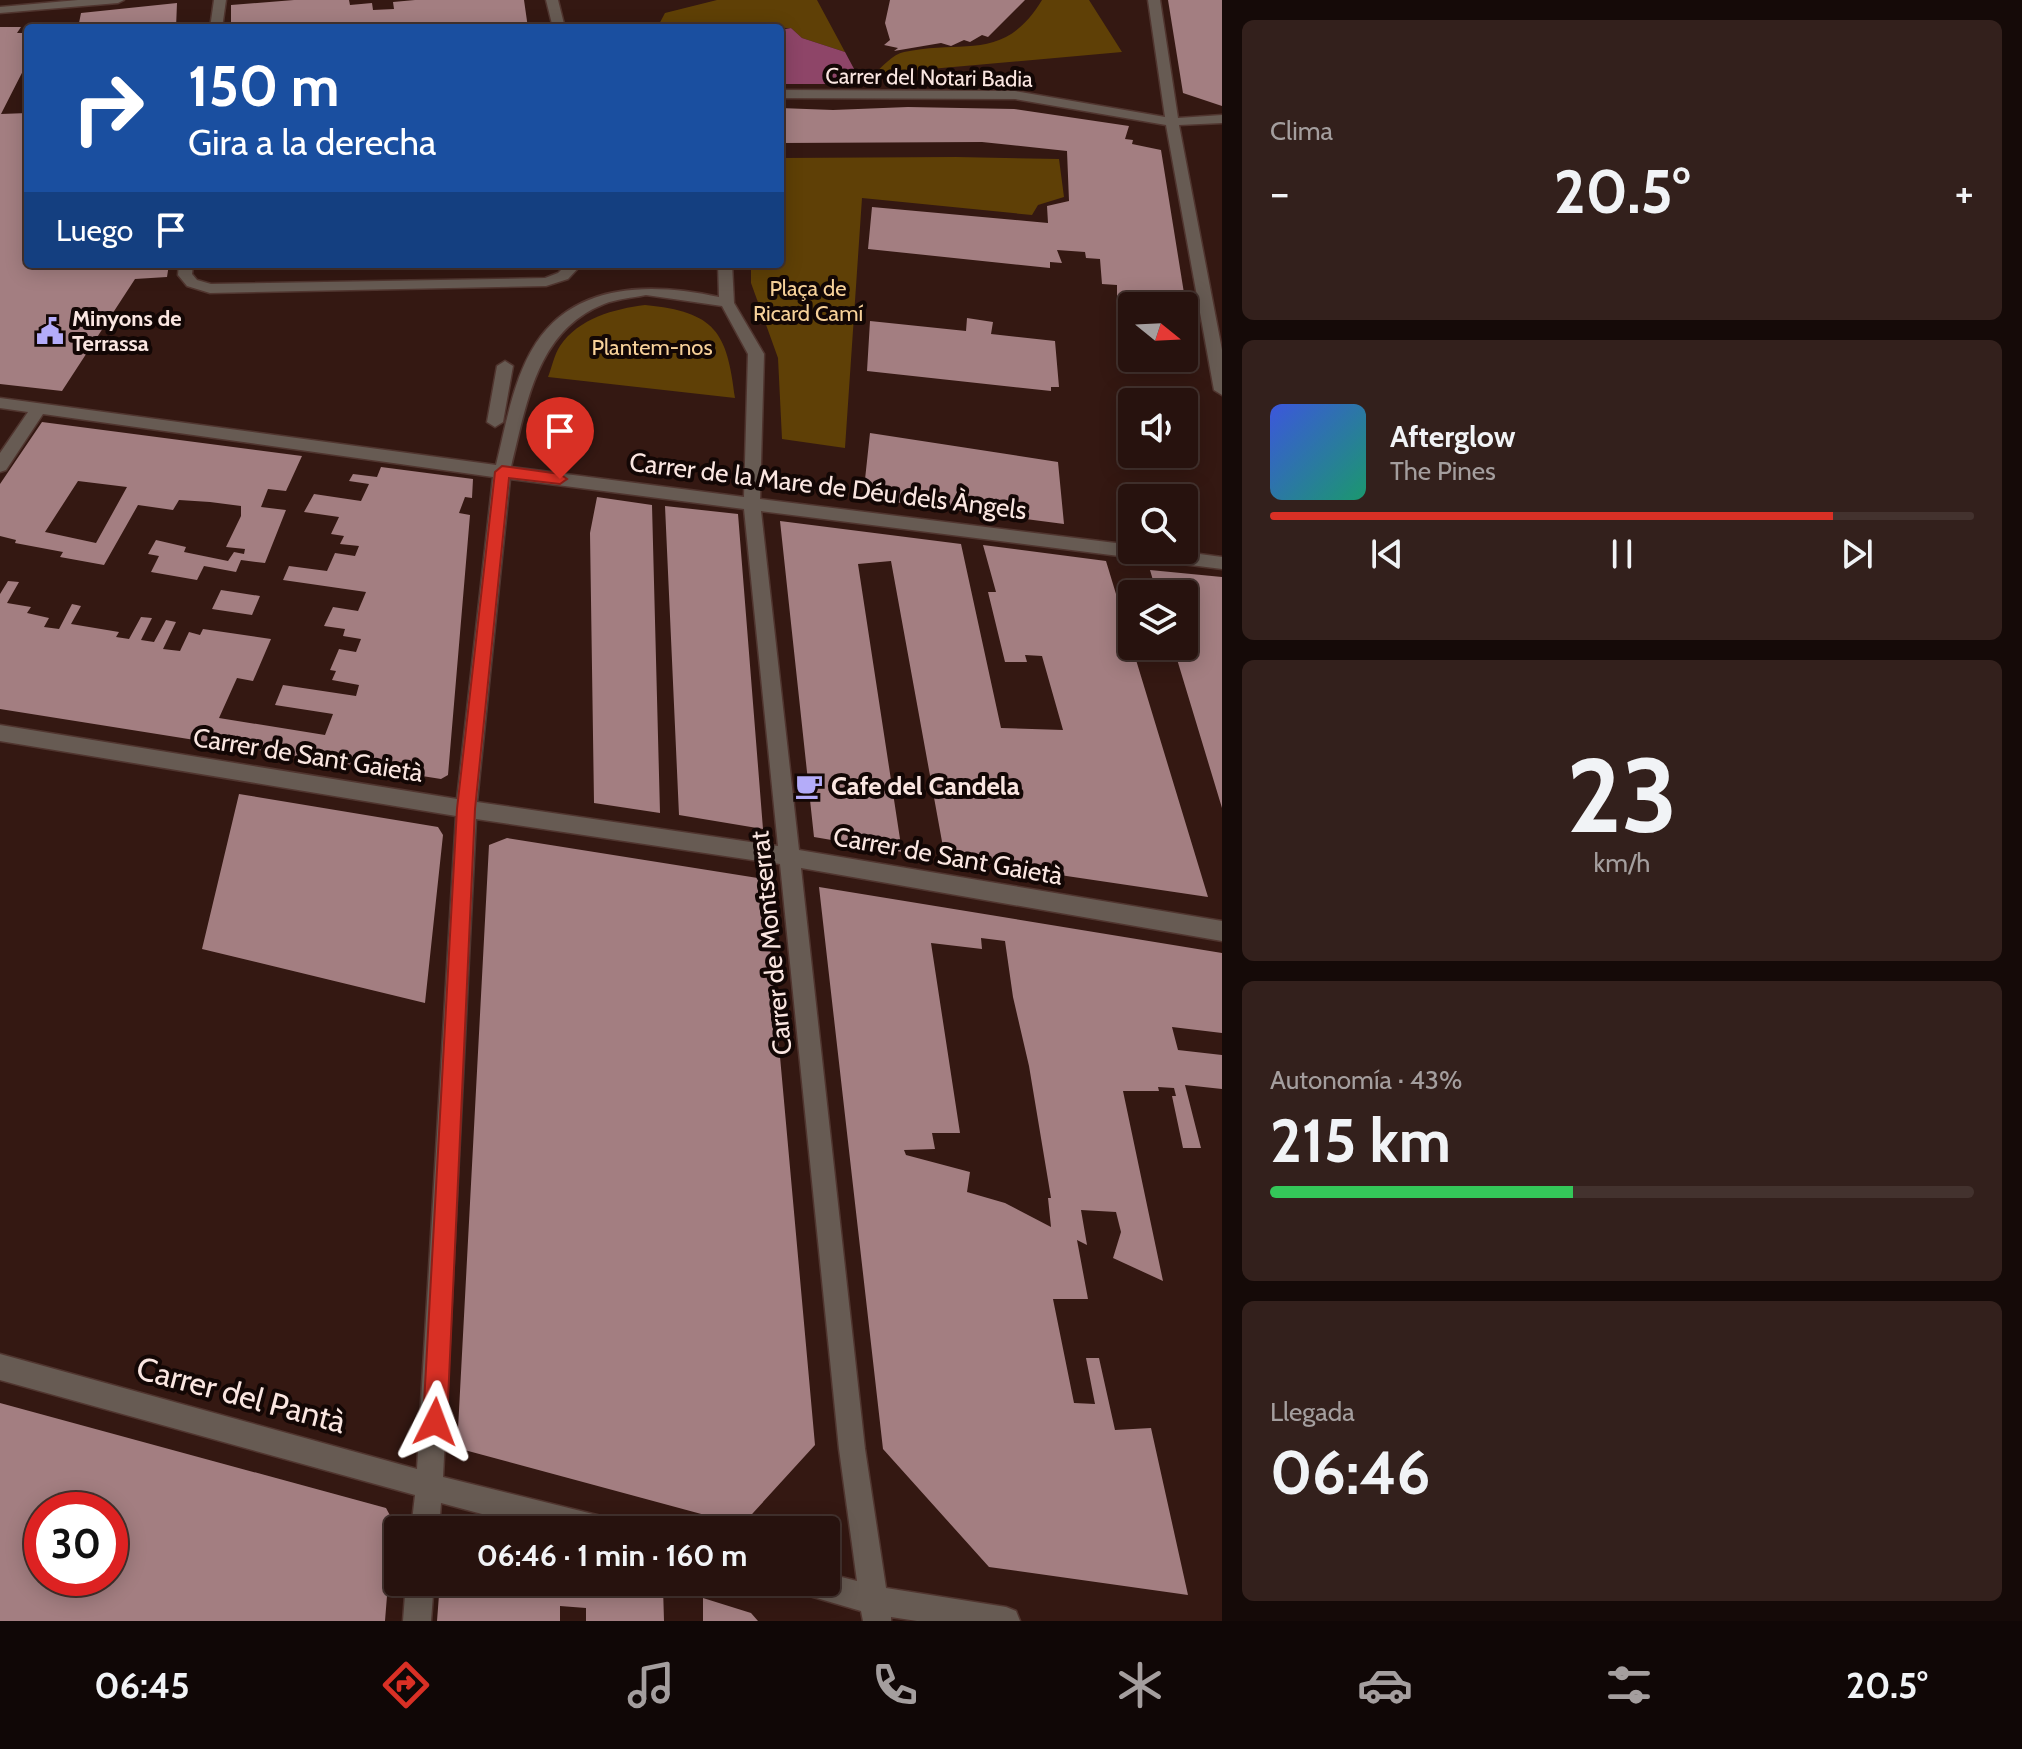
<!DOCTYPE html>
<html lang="es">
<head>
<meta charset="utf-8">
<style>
  :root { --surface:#27120e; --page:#33201c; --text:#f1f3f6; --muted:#a49e9e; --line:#43322e; --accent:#d93025 }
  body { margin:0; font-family:Cabin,sans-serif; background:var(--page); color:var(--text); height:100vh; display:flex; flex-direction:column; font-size:30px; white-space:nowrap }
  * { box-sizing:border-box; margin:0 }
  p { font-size:26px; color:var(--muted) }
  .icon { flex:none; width:44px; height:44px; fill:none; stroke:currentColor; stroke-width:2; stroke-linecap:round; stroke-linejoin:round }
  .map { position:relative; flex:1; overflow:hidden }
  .side { display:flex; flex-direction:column; gap:20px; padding:20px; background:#150a08; width:800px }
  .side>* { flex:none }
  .hud { position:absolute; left:24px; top:24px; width:760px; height:244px; border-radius:8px; box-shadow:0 4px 20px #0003,0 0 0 2px var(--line); background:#1a4fa0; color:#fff; overflow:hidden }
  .needle { width:52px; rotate:108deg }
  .tools { position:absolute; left:1118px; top:292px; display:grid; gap:16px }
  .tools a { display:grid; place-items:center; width:80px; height:80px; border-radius:8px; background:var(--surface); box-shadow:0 4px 20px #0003,0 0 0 2px var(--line); font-size:40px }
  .speed { position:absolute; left:24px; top:1492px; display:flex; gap:16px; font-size:40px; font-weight:700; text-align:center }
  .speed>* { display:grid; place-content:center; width:104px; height:104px; border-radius:50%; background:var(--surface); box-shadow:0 4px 20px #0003,0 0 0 2px var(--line); line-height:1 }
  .speed .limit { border:12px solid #d22; background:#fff; color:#111 }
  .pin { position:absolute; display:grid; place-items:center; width:68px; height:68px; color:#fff; margin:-82px -34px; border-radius:50% 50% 50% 0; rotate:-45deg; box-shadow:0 0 8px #0007 }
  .pin .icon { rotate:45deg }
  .me { position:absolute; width:88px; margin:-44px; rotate:3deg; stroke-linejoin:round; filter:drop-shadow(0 0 6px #0008) }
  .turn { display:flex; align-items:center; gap:28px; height:168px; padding:0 32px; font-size:36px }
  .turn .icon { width:104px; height:104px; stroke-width:2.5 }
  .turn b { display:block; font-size:56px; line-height:68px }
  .then { display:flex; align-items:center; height:76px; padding:0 32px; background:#0003; gap:16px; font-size:30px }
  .big { font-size:60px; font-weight:800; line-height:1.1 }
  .side .widget { flex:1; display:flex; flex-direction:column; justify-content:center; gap:12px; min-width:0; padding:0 28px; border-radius:12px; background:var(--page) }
  .side .dial { align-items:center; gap:0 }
  .dial b { font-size:104px; line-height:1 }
  .song { display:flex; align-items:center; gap:24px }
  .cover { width:96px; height:96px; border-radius:12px; background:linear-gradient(135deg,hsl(230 70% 55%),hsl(160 70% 35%)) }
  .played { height:8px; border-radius:4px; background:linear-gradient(90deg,var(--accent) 80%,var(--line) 80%) }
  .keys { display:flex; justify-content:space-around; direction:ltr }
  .heat { display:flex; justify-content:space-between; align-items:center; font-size:44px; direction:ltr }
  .charge { height:12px; border-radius:6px; background:linear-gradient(90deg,#34c759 43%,var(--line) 0) }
  .trip { position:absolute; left:384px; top:1516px; width:456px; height:80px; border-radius:8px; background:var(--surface); box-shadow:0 4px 20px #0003,0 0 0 2px var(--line); font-weight:800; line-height:80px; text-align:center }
  .tab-bar { display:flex; height:128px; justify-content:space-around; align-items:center; background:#100706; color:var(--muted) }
  .tab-bar .icon { width:56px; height:56px }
  .tab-bar .active { color:var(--accent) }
  .tab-bar b { font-size:36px; color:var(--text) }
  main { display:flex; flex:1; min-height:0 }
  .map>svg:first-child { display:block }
  .green { fill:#5f4006 }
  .water { fill:#8e4568 }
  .building { fill:#a37e81; fill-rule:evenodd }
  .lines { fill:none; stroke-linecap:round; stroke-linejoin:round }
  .minor-casing { stroke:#50352f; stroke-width:3 }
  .minor { fill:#675b53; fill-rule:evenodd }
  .route { fill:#d93025; stroke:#8d1f18; stroke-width:2 }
  .labels { text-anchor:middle; stroke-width:8; stroke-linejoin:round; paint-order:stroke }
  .far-street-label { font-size:22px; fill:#fae6e1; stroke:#130705 }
  .far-park-label { font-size:22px; fill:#f7d19a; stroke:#130705 }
  .far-poi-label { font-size:22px; font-weight:bold; fill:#fae6e1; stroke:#130705; text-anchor:start }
  .street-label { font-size:26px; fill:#fae6e1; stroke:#130705 }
  .poi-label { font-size:26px; font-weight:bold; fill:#fae6e1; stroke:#130705; text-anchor:start }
  .near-street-label { font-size:32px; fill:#fae6e1; stroke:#130705 }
</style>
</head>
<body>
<main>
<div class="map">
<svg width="1222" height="1621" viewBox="0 0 1222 1621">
  <rect width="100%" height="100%" fill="#341812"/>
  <path class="green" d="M717,0H817L845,52L802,38L791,28H657L665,13Z
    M1042,0H1089L1122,52L874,74C882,67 893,54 904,52C963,39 1004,63 1042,0Z
    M956,157L1059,159L1064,197L1038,205L1032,215L862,198L845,448L782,439L778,358L751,283V264H780V158Z
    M645,305C716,312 727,332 735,398L548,377C552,367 554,355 560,346C579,318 614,309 645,305Z"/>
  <path class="water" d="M791,28L802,38L845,52L860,80L831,84H780V30Z"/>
  <path class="building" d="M294,0H349L350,5L372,3L373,10L394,9L393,2L415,0H524L528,28H231V5Z
    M890,0H1025L988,37L982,35L970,42L964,40L951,46L941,43L894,51L898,48L884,45L890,40L885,23Z
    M1168,0H1222V106L1183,93Z
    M177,3L176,28H78L81,13Z
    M0,27H21L17,33H28V61L1,114L28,113V264H169L167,277L135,279L62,391L0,384Z
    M908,107L1014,109L1129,126L1125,139L1133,140L1132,144L1161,150L1188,318L1184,317V306H1132V312L1117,311V285L1102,284L1100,259L1086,258L1085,252L1057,250L1062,263L1050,262V268L868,249L872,207L1048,223L1047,206L1069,201L1067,151L982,142L780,143V108L833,110Z
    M967,318L993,322L991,334L1055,341L1059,387H1051V391L867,371L870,321L966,331Z
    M42,422L302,456L286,491L268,489L261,507L286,510L265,563L241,560L236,572L204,566L197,580L151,572L159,556L148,554L156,540L186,547L184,552L228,561L234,552L244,554L245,549L226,547L241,516V506L210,502L179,500L173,510L138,505L104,565L60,557L63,552L15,543L16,540L0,536V484ZM78,481L127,487L96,543L45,532Z
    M870,433L1058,462L1064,524L863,498Z
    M381,467L473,479L472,498L465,497L459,513L470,515L448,775L441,779L0,709V594L8,581L19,582L7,603L31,607L27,613L49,618L44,627L59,629L72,604L81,606L71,624L119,632L116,637L129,639L141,617L152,618L141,640L154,642L166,620L176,622L163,649L180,651L189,632L200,635L203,629L271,639L253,681L237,678L219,718L325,735L333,714L275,705L283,685L356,696L359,685L332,680L336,671L330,670L339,649L356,652L361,639L343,636L345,629L324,626L333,607L358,611L366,592L283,580L289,566L327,571L335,553L355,556L359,546L340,544L344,536L331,534L339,517L304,512L314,494L361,501L369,484L349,481L353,474L377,477Z
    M597,497L652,505L660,813L594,803L590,533Z
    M665,506L738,514L763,829L679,815Z
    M780,521L961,544L1001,728L1063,730L1042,656L1025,655L1027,662H1005L988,592H996L983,545L1106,561L1208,897L945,858L891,561L858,564L902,852L814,837Z
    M1150,570L1222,577V808L1173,646H1184V594H1157Z
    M221,590L260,596L252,615L212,609Z
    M239,794L438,827L443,835L425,1003L202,949Z
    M507,838L764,879L815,1445L742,1525L457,1448L489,845Z
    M819,887L1222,953V1033L1172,1027L1178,1050L1222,1055V1089L1185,1085L1201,1148H1183L1172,1096H1176L1174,1088L1158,1087L1159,1091H1123L1163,1281L1113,1258L1121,1232L1116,1212L1081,1210L1087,1245L1077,1240L1088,1299H1053L1074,1403L1095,1404L1086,1358H1099L1115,1430L1151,1428L1188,1595L989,1567L883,1449ZM981,938L1005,941L1013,997L1029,1066L1051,1198H1048L1051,1227L1005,1203L967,1192L970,1172L906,1155L904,1150L935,1149L932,1133H960L931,943L982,949Z
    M0,1403L386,1508L393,1521L385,1621H0ZM42,1510H110V1578H42Z
    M440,1582H646L663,1587L664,1621H586V1608L560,1606V1621H437Z
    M703,1598L751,1613L758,1621H703Z"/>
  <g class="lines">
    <g class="minor-casing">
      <path id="minor" d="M78,0H124L118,3L0,13V7Z
        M214,0H226L222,28H210Z
        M546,0H558L565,28H553Z
        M1148,0H1160L1178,118L1222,115V123L1179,125L1222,350V395L1214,390L1166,125L1015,99L780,98V90L1015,91L1165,117Z
        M179,264H193L192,274L197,280L211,284L545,278L558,273L567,264H582L568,279L546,286L210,293L187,286L178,275Z
        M718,264H732L734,303L764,354L760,499L1132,545V550H1170L1222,557V569L761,511L799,850L1222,921V941L801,868L865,1449L886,1588L1006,1607L1016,1611L1020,1621H917L891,1617V1621H863L861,1611L796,1592L792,1582H826V1573L857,1581L839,1449L780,864L476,819L443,1477L601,1516L611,1520L615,1530H542L441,1503L439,1530H411L415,1495L0,1380V1354L417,1469L456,816L0,741V725L457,799L493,477L43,414L6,470L0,472V453L28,412L0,408V398L496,465C506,425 513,378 536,343C577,281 655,283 719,297ZM646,295L722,306L748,354L744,497L511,467C527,404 536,331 604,304C616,299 632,298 646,295ZM510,479L744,509L778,846L477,802Z
        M505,361L513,366L503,422L495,427L487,422L497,366Z
        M406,1582H434L431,1621H403Z"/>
    </g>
    <use href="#minor" class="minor"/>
  </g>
  <path class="route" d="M502,466L560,474L567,479L560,484L509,478L475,809L447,1422L444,1431L435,1434L427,1431L423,1422L457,809L495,472Z"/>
  <defs>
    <g id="civic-bare" transform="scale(2.16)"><path d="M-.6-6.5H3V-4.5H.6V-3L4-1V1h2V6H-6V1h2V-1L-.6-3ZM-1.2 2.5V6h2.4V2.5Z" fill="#b4acf9" stroke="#130705" stroke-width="2.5" paint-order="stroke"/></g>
    <g id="cafe-bare" transform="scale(2.16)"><path d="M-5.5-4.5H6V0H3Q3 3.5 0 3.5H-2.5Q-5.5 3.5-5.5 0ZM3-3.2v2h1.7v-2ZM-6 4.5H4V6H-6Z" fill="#b4acf9" stroke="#130705" stroke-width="2.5" paint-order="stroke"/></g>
  </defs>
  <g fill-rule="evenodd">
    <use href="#civic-bare" x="50" y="331"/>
    <use href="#cafe-bare" x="809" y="786"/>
  </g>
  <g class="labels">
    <g class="far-street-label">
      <text transform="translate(929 77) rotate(1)" y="8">Carrer del Notari Badia</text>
    </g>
    <g class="far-park-label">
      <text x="808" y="296">Plaça de<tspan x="808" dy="25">Ricard Camí</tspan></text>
      <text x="652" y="355">Plantem-nos</text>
    </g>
    <g class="far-poi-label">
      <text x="72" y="326">Minyons de<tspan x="72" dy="25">Terrassa</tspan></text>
    </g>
    <g class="street-label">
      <text transform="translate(828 486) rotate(7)" y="9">Carrer de la Mare de Déu dels Àngels</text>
      <text transform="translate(308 755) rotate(9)" y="9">Carrer de Sant Gaietà</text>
      <text transform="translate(948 856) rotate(10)" y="9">Carrer de Sant Gaietà</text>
      <text transform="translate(771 943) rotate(-96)" y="9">Carrer de Montserrat</text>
    </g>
    <g class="poi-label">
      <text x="831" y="795">Cafe del Candela</text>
    </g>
    <g class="near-street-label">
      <text transform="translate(241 1395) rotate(15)" y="11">Carrer del Pantà</text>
    </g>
  </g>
</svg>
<div class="tools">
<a><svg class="needle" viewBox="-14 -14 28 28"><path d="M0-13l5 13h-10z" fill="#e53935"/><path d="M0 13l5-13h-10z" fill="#a49e9e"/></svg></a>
<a><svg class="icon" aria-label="sound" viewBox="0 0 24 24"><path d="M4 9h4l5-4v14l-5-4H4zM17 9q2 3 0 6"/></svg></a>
<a><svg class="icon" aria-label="search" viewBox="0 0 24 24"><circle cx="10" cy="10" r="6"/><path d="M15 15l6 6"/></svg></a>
<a><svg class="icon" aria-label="layers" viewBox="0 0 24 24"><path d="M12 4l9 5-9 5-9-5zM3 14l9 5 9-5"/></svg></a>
</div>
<div class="speed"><div class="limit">30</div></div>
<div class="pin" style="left:560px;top:479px;background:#d93025"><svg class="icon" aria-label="arrive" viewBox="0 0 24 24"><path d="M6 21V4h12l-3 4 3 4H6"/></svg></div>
<svg class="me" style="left:435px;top:1422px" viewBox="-20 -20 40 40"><path d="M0-17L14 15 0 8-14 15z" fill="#d93025" stroke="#fff" stroke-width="4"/></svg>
<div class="trip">06:46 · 1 min · 160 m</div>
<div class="hud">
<div class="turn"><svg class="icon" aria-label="right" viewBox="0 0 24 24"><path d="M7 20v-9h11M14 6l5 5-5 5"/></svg><div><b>150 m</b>Gira a la derecha</div></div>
<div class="then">Luego<svg class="icon" aria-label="arrive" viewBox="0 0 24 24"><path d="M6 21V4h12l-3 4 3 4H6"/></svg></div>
</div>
</div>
<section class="side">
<div class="widget"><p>Clima</p>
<div class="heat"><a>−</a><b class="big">20.5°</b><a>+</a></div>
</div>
<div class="widget">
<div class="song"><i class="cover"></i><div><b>Afterglow</b><p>The Pines</p></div></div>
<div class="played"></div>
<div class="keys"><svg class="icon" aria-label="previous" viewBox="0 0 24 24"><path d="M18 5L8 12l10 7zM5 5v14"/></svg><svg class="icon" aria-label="pause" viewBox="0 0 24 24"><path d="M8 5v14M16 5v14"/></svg><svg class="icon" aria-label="next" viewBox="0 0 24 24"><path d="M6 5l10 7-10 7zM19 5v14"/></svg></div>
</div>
<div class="widget dial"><b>23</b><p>km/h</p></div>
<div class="widget"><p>Autonomía · 43%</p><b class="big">215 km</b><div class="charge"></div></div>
<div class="widget"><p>Llegada</p><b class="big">06:46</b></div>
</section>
</main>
<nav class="tab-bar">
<b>06:45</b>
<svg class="icon active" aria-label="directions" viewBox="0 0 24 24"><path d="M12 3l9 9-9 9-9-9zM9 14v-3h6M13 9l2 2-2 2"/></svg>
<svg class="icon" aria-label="music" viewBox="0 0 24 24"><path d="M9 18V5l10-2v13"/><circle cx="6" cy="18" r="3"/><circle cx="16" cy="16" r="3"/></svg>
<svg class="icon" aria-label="phone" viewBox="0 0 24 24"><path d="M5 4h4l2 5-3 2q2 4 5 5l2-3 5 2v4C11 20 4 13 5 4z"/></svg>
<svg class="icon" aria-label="climate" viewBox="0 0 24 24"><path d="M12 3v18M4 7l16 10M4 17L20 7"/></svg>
<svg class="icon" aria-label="car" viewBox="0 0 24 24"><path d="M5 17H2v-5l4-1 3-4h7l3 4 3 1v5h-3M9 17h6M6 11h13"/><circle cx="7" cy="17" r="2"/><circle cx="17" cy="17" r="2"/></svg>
<svg class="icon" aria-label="filters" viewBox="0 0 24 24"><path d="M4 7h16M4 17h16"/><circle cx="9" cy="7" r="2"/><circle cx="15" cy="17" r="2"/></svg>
<b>20.5°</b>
</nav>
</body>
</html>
